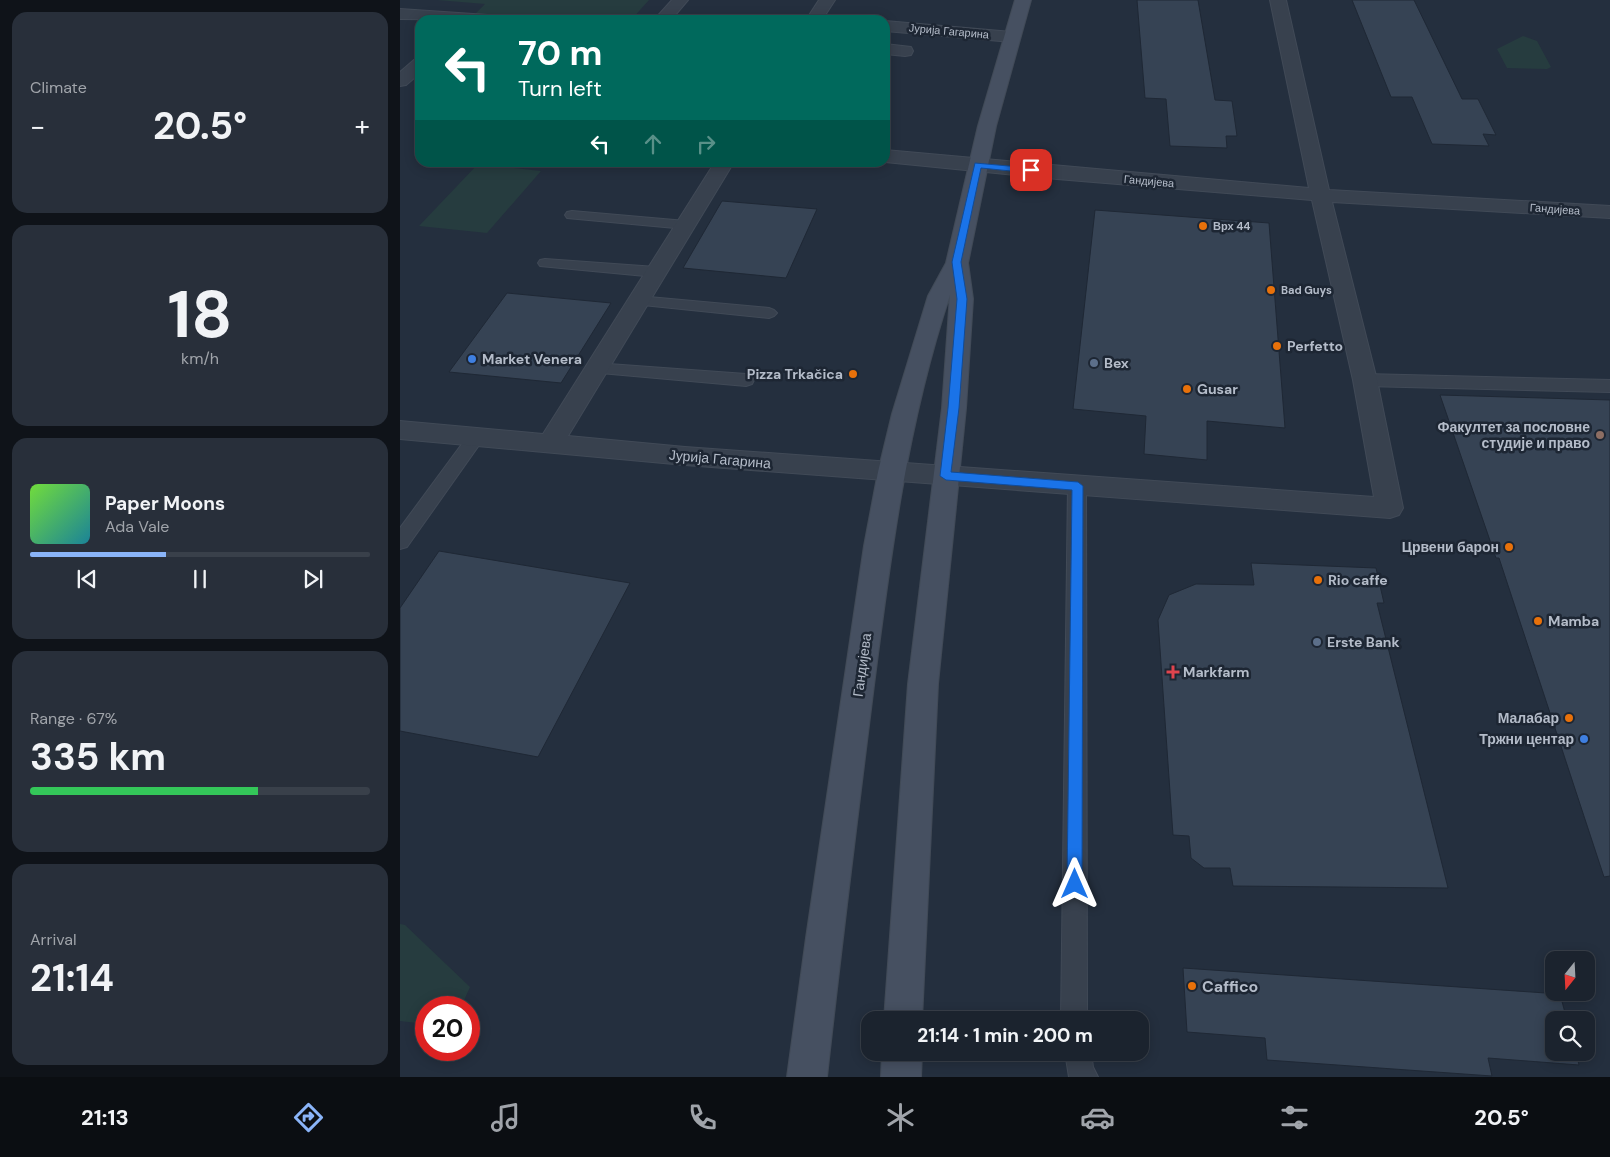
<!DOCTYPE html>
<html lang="en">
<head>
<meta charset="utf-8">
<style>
  :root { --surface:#1b232e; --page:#282f3a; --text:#f1f3f6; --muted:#a0a4aa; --line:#39404a; --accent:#8ab4f8 }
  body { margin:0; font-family:"DM Sans",sans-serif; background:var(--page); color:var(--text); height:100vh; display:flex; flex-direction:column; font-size:19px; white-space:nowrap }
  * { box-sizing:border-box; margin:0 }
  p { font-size:16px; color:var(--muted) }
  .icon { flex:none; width:28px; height:28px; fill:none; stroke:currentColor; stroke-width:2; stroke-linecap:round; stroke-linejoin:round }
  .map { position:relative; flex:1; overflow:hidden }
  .drawer { display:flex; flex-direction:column; gap:12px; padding:12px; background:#0f1319; width:400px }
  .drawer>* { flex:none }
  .banner { position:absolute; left:15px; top:15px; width:475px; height:152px; border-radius:15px; box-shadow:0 2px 12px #0003,0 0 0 1px var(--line); background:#00695c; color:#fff; overflow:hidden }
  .needle { width:32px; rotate:198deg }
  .fabs { position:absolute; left:1145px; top:951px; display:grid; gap:10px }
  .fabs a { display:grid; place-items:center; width:50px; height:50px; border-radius:10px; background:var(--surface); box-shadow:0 2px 12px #0003,0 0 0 1px var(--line); font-size:25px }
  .speed { position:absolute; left:15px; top:996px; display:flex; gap:10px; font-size:25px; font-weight:700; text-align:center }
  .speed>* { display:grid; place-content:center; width:65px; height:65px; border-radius:50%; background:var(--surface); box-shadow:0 2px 12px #0003,0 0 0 1px var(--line); line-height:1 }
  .speed .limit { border:8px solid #d22; background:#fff; color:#111 }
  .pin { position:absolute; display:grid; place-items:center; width:42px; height:42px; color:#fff; margin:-21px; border-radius:10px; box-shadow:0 2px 8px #0006 }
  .me { position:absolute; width:55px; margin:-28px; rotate:0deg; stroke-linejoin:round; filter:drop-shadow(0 0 4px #0008) }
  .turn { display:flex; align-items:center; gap:18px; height:105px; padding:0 20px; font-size:22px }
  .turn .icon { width:65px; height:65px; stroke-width:2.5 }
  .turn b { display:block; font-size:35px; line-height:42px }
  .lanes { display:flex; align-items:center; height:48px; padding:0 20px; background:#0003; justify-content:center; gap:25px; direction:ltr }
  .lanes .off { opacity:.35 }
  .big { font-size:38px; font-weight:700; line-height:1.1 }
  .drawer .tile { flex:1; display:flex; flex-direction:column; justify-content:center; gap:8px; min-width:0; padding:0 18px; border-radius:15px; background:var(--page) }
  .drawer .dial { align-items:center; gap:0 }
  .dial b { font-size:65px; line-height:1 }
  .song { display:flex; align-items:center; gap:15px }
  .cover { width:60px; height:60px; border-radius:8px; background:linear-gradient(135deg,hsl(100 70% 55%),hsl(190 70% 35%)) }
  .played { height:5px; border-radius:2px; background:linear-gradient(90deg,var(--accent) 40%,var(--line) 40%) }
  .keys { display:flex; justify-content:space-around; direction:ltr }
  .heat { display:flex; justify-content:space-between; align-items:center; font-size:28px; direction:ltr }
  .charge { height:8px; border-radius:4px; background:linear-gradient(90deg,#34c759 67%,var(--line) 0) }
  .trip { position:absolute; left:461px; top:1011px; width:288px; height:50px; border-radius:15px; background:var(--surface); box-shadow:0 2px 12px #0003,0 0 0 1px var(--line); font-weight:700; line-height:50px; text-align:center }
  .dock { display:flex; height:80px; justify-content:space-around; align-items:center; background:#0b0e12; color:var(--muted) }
  .dock .icon { width:35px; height:35px }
  .dock .on { color:var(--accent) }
  .dock b { font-size:22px; color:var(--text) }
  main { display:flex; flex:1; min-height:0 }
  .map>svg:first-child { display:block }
  .green { fill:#263c3f }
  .building { fill:#364354; stroke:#1f2835 }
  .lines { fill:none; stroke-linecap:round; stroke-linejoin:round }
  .lane-casing { stroke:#414a57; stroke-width:2 }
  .street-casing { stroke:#414a57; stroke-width:2 }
  .secondary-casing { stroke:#414a57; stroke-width:2 }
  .lane { fill:#38414e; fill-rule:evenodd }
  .street { fill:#38414e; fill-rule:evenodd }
  .secondary { fill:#465061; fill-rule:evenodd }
  .route { fill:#1a73e8; stroke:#114b97 }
  .food-dot { fill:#e8710a; stroke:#1d2633; stroke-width:2 }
  .shop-dot { fill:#3f7fe0; stroke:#1d2633; stroke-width:2 }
  .service-dot { fill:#5c6f8a; stroke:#1d2633; stroke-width:2 }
  .education-dot { fill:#8d6e63; stroke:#1d2633; stroke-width:2 }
  .health-dot { fill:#e0444e; stroke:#1d2633; stroke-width:2 }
  .labels { text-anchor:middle; stroke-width:5; stroke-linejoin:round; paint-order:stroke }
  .far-street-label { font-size:11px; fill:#b4bcc9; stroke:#1d2633 }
  .far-poi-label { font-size:11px; font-weight:bold; fill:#b4bcc9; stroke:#1d2633; text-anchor:start }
  .poi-label { font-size:14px; font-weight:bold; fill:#b4bcc9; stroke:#1d2633; text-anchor:start }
  .street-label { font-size:14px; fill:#b4bcc9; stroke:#1d2633 }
  .near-poi-label { font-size:16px; font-weight:bold; fill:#b4bcc9; stroke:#1d2633; text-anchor:start }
</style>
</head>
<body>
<main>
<section class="drawer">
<div class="tile"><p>Climate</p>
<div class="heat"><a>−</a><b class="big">20.5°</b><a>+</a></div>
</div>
<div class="tile dial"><b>18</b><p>km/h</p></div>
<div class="tile">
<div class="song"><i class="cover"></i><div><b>Paper Moons</b><p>Ada Vale</p></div></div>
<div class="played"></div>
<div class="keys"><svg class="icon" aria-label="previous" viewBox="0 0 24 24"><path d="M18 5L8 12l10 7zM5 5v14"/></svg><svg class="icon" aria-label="pause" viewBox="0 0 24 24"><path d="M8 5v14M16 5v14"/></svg><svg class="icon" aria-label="next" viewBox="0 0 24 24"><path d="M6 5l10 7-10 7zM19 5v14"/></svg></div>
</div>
<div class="tile"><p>Range · 67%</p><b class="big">335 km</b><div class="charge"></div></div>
<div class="tile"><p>Arrival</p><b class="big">21:14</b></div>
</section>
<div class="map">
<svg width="1210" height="1077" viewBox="0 0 1210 1077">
  <rect width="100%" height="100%" fill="#242f3e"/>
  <path class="green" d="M37,0H249L231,20H152L74,15L85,4Z
    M1123,36L1137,41L1151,67L1147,69L1107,68L1097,49Z
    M78,164L141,171L87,233L19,226Z
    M0,924L5,925L70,987L61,1007L26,1008V1024L0,1021Z"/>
  <path class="building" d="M737,0H798L815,100L832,101L837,136H826L827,148L770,146L766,99L745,98Z
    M952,0H1014L1062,99H1078L1096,135L1083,134L1089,146L1032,144L1012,97H991Z
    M322,201L417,209L386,278L283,268Z
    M695,210L869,223L885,428L807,421V460L744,454L746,416L673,409Z
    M107,293L211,303L161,383L49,372Z
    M1040,395L1210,400V876L1204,877L1099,558H1096Z
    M39,551L230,583L138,757L0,731V608Z
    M851,563L976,568L984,603H977L1048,888L833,886L830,868H804L791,858L789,836L773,835L758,620L769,595L796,584L854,585Z
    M783,968L1160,994L1167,1020H1154V1052H1176L1179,1065L1088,1058L1092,1076L867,1060L865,1038L787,1032Z"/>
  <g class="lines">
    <g class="lane-casing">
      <path id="lane" d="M172,211L286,221L293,225L286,229L167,218L165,215L167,212Z
        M145,259L256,267L261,269L263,272L261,275L256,277L140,266L138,263L140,260Z
        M238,296L369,308L374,310L377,313L374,316L369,318L233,304L230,301L233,298Z
        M195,363L346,374L352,376L354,380L352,384L346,386L189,372L187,368L189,364Z
        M965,374L1210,380V392L965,386L959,384L957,380L959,376Z
        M76,431L82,433L85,437L82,441L7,547L0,549V528L70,433Z
        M677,479L683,481L686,486L687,1020H661L668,486L671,481Z
        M665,1052H691L693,1067L698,1077H669Z"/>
    </g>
    <g class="street-casing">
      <path id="street" d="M272,0H288L271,20H254Z
        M419,0H435L422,20H406Z
        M870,0H886L929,190L1210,206V218L932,202L977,380L1003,508L999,515L990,518L285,465L0,439V421L143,434L315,162H334L168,436L285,447L974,497L953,380L912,200L657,179L485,162V150L909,188Z
        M0,9L88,15L94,17L96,20L0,19Z
        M485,21L612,32L618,34L620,37L618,40L612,42L485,31Z
        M485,44L511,47L513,51L511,55L505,56L485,54Z
        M20,59V73L6,85L0,86V72L14,60Z"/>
    </g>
    <g class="secondary-casing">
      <path id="secondary" d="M615,0H631L596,126L568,263L573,299L566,408L538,684L522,1020H484L508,684L542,408L550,295C507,424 490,559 473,693C457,821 441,949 427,1077H387L406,938L464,546L478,472L492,414L528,296L546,263L578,126Z
        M482,1052H522L521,1077H481Z"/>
    </g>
    <use href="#lane" class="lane"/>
    <use href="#street" class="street"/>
    <use href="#secondary" class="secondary"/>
  </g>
  <path class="route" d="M575,163L631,168L635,170L631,173L581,168L561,262L567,299L559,408L551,472L678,482L683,486L682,884L680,889L675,891L669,889L667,884L672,490L546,480L540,476L548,408L557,299L552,262Z"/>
  <g class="food-dot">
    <circle cx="803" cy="226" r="5"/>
    <circle cx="871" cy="290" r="5"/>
    <circle cx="877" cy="346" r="5"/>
    <circle cx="453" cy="374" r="5"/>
    <circle cx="787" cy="389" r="5"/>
    <circle cx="1109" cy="547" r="5"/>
    <circle cx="918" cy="580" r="5"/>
    <circle cx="1138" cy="621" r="5"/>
    <circle cx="1169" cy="718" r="5"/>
    <circle cx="792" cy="986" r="5"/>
  </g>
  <g class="shop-dot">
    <circle cx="72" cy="359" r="5"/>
    <circle cx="1184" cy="739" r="5"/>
  </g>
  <g class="service-dot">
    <circle cx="694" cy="363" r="5"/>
    <circle cx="917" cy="642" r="5"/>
  </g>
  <circle class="education-dot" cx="1200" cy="435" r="5"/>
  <path class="health-dot" d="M770.5 664.5h5v5h5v5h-5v5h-5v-5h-5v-5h5z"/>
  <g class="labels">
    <g class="far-street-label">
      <text transform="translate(549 31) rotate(5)" y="4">Јурија Гагарина</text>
      <text transform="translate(749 181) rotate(5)" y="4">Гандијева</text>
      <text transform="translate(1155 209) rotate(4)" y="4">Гандијева</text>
    </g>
    <g class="far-poi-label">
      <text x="813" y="230">Врх 44</text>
      <text x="881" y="294">Bad Guys</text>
    </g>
    <g class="poi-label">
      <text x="887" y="351">Perfetto</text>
      <text x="82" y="364">Market Venera</text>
      <text x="704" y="368">Bex</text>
      <text x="443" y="379" text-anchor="end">Pizza Trkačica</text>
      <text x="797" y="394">Gusar</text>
      <text x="1190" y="432" text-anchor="end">Факултет за пословне<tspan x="1190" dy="16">студије и право</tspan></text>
      <text x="1099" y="552" text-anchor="end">Црвени барон</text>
      <text x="928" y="585">Rio caffe</text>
      <text x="1148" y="626">Mamba</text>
      <text x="927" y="647">Erste Bank</text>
      <text x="783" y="677">Markfarm</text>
      <text x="1159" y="723" text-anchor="end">Малабар</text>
      <text x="1174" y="744" text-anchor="end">Тржни центар</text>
    </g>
    <g class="street-label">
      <text transform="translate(320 459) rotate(5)" y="5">Јурија Гагарина</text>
      <text transform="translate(462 665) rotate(-82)" y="5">Гандијева</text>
    </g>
    <g class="near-poi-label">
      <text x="802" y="992">Caffico</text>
    </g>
  </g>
</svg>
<div class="fabs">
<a><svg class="needle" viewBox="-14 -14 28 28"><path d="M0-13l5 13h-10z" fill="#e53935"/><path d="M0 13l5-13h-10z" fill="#a0a4aa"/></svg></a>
<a><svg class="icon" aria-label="search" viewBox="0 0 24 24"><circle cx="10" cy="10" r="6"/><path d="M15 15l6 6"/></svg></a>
</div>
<div class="speed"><div class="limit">20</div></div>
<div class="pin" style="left:631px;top:170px;background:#d93025"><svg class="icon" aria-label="arrive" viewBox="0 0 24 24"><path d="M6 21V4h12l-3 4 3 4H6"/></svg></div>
<svg class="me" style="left:675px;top:884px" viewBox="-20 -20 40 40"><path d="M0-17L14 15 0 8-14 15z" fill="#1a73e8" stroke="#fff" stroke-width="4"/></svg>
<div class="trip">21:14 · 1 min · 200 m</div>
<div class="banner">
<div class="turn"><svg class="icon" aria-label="left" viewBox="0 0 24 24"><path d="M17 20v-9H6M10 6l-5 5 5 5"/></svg><div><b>70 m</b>Turn left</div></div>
<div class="lanes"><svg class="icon" aria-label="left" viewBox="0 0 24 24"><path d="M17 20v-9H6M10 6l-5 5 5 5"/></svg><svg class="icon off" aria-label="ahead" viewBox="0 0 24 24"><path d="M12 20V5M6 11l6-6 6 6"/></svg><svg class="icon off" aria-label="right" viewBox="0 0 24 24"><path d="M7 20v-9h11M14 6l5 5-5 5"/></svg></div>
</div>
</div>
</main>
<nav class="dock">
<b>21:13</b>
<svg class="icon on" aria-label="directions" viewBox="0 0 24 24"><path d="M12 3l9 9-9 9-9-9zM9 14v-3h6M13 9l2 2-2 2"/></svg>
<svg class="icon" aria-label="music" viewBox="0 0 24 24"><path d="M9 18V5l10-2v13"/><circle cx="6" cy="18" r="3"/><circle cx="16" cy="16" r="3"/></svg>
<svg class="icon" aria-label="phone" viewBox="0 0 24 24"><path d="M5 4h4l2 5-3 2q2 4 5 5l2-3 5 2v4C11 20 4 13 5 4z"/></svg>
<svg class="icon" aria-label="climate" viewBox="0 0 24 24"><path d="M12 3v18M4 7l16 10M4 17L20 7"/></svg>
<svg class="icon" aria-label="car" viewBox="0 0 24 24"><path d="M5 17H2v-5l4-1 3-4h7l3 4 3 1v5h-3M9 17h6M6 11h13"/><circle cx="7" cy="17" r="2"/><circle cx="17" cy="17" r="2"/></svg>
<svg class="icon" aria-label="filters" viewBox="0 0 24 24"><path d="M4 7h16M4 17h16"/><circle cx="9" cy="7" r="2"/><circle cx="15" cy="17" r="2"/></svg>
<b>20.5°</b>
</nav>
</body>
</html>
